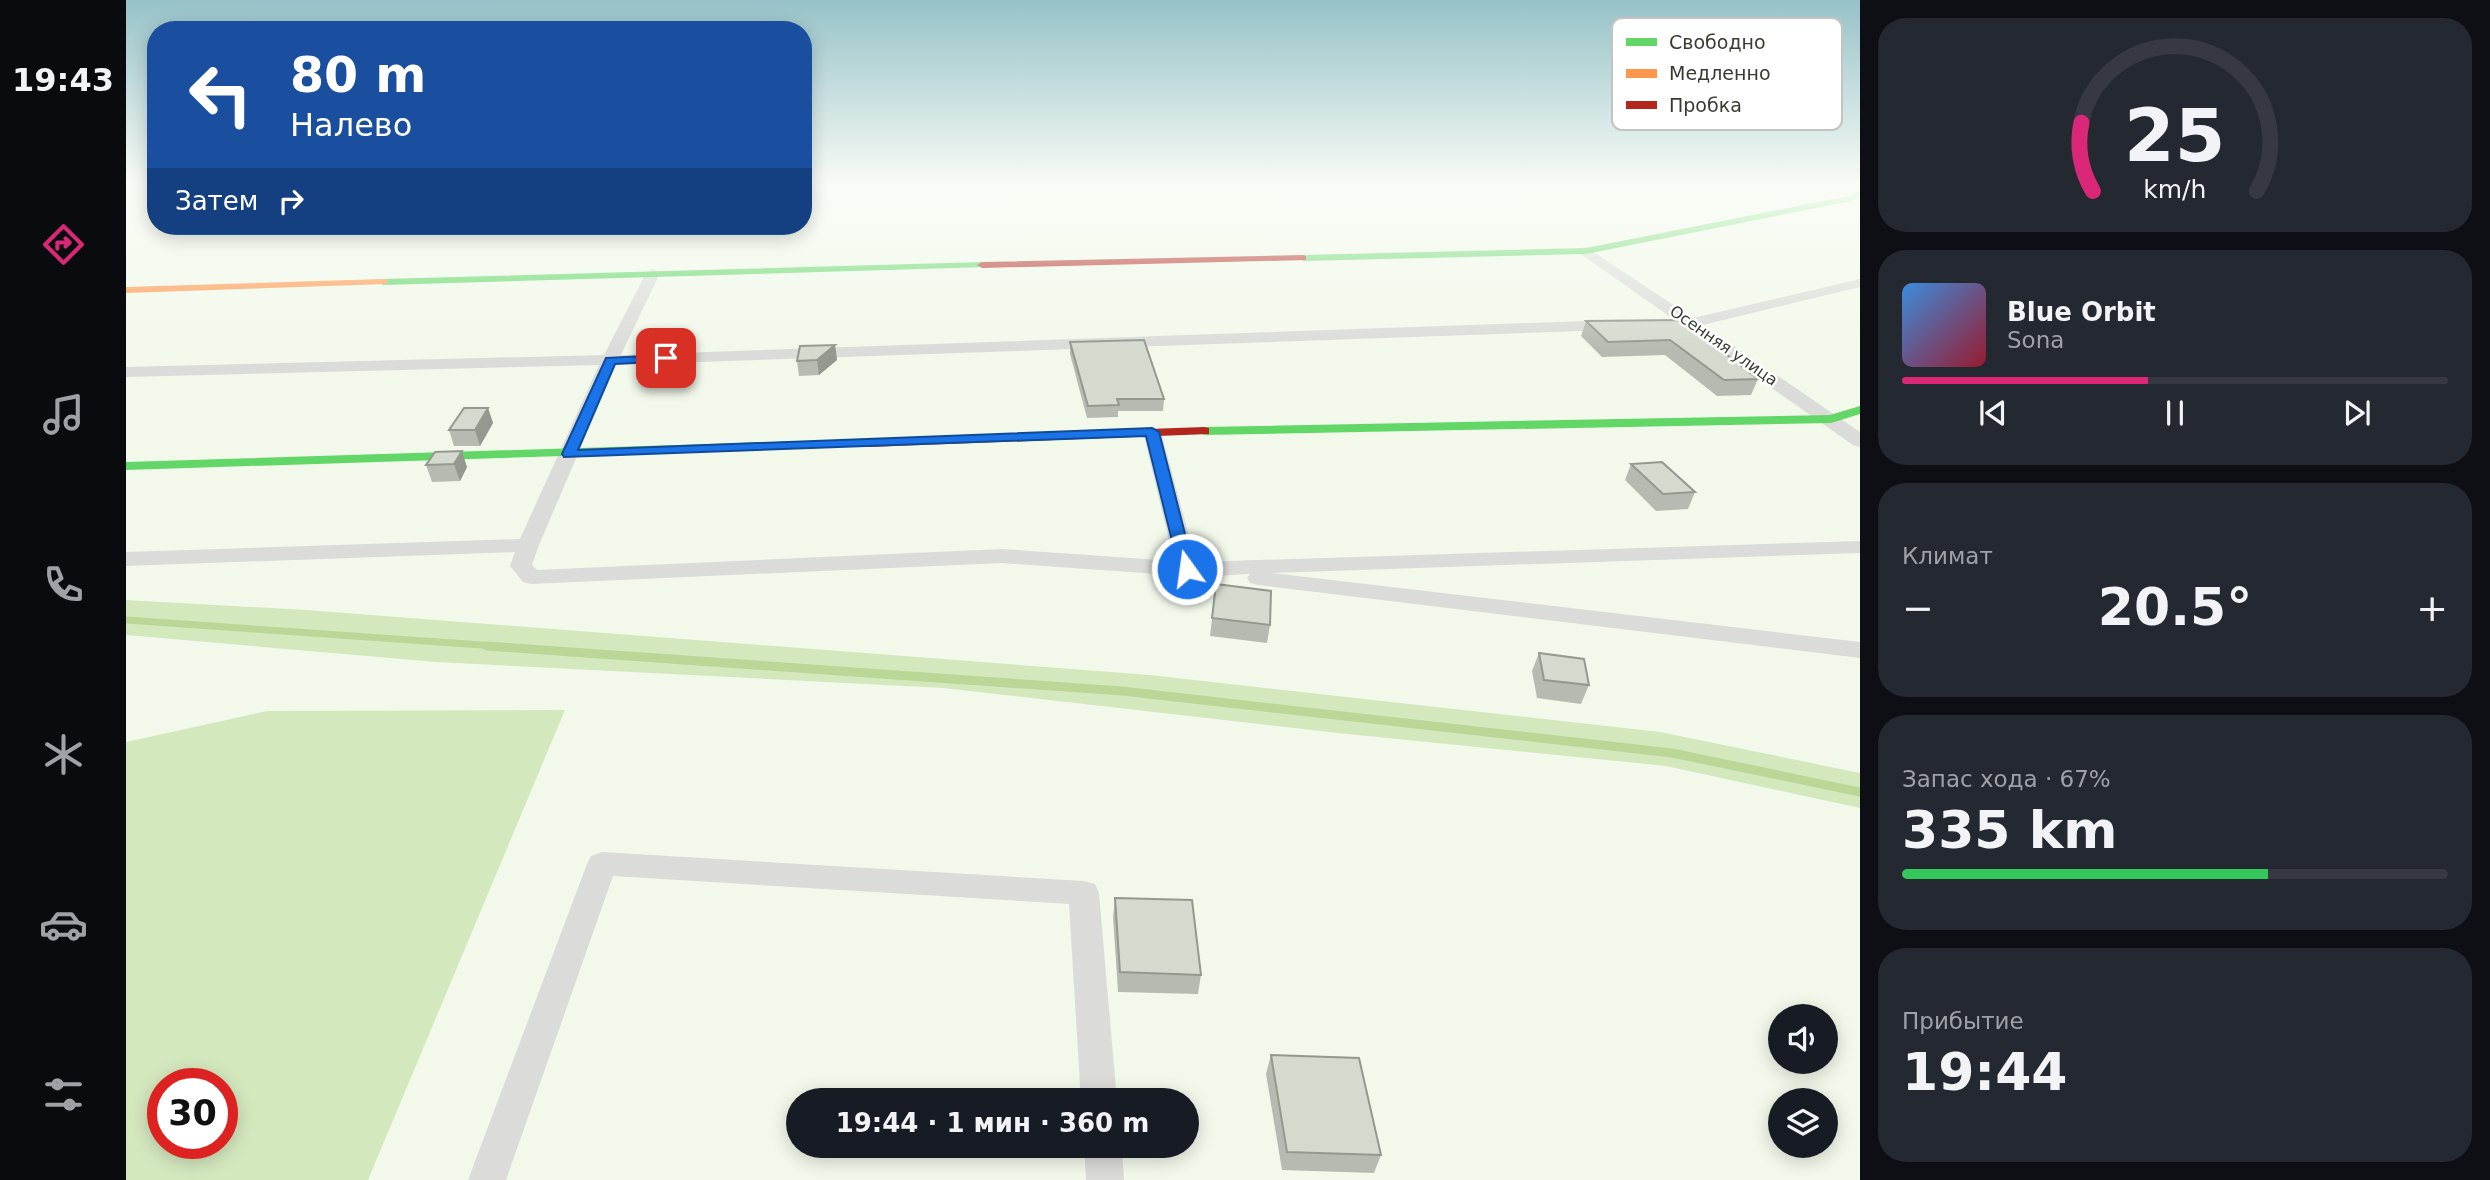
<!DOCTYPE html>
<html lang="ru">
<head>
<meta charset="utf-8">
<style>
  :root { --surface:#171b24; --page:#242831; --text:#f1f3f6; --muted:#9ea1a6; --line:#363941; --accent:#db2777 }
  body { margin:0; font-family:"DejaVu Sans",sans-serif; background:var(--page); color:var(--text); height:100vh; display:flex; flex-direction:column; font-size:26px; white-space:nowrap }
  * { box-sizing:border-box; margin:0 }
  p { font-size:23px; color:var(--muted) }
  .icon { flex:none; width:38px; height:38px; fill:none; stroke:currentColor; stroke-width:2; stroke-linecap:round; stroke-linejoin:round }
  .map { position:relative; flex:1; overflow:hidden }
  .sheet { display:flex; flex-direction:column; gap:18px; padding:18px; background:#0d0f14; width:630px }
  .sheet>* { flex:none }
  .guide { position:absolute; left:21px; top:21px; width:665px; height:214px; border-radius:28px; box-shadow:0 4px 18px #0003; background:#1a4fa0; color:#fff; overflow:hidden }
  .buttons { position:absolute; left:1642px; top:1004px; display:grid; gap:14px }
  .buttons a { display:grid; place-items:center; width:70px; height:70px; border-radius:50%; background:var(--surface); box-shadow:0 4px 18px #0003; font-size:35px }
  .speed { position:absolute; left:21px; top:1068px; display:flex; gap:14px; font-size:35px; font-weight:700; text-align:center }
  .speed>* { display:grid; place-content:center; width:91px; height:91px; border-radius:50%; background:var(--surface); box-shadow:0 4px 18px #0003; line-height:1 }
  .speed .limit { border:10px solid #d22; background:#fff; color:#111 }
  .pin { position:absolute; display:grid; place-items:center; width:60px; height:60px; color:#fff; margin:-30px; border-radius:14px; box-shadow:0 4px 10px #0006 }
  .me { position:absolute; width:77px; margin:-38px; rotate:346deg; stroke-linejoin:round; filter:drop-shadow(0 0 5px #0008) }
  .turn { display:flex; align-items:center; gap:24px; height:147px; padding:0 28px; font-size:32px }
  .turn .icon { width:91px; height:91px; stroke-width:2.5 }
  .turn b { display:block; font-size:49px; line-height:60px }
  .then { display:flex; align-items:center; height:66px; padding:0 28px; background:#0003; gap:14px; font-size:26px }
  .big { font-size:52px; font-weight:800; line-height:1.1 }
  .sheet .widget { flex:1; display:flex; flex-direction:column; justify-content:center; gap:10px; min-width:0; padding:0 24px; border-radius:28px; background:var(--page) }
  .sheet .dial { align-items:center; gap:0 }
  .dial svg { height:182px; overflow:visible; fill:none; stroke:var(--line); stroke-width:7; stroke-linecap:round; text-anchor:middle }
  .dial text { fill:var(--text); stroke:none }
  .song { display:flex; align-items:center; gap:21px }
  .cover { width:84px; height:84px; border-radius:10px; background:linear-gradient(135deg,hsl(210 70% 55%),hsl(350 70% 35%)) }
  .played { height:7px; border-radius:4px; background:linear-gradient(90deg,var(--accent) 45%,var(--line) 45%) }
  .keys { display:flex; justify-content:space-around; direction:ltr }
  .heat { display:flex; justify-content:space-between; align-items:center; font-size:38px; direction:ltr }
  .charge { height:10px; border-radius:5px; background:linear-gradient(90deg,#34c759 67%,var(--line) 0) }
  .trip { position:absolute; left:660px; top:1088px; width:413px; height:70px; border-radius:35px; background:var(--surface); box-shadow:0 4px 18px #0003; font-weight:800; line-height:70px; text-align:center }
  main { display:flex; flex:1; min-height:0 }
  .menu { display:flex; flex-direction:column; width:126px; justify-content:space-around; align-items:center; background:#090b0e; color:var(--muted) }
  .menu .icon { width:49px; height:49px }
  .menu .active { color:var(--accent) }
  .menu b { font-size:32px; color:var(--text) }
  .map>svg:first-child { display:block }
  .green { fill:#d4e8be; fill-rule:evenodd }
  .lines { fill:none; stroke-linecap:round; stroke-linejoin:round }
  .stream-far1 { stroke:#bbd798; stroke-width:7 }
  .stream { stroke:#bbd798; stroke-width:9 }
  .street { fill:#dbdcd9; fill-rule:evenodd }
  .fast { fill:#63d668; fill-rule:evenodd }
  .slow { fill:#ff974d; fill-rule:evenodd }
  .jam { fill:#b3261e; fill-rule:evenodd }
  .wall { fill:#b6bbb1 }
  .shaded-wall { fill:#949990 }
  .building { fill:#d4dace; stroke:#949990; stroke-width:2 }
  .route { fill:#1a73e8; stroke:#114b97; stroke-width:2 }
  .labels { text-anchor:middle; stroke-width:5; stroke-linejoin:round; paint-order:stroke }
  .far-street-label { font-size:16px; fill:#363c2f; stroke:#fff }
  .key { fill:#fff; stroke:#c3c4c1; stroke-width:2 }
  .key-label { font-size:19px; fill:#363c2f }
</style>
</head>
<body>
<main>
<nav class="menu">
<b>19:43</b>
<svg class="icon active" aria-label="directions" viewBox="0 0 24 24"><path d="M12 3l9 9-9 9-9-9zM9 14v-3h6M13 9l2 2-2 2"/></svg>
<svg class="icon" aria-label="music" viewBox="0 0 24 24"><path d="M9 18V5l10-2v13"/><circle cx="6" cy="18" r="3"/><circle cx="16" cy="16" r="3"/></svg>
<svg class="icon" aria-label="phone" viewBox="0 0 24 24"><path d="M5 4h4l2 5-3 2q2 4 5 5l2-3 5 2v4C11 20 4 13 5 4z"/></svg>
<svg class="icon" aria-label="climate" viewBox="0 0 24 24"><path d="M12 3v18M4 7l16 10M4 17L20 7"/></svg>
<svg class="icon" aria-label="car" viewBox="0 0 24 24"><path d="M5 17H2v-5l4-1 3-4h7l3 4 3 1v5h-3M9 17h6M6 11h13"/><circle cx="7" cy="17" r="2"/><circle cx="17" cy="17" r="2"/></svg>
<svg class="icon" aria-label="filters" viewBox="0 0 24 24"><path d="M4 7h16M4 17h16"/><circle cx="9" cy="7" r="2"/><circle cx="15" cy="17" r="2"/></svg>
</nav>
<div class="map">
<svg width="1734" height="1180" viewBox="0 0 1734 1180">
  <rect width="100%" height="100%" fill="#f2f9eb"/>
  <path class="green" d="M0,600L181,610L1024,675L1534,732L1734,773V808L1540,766L1212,733L817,688L310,662L0,635Z
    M439,710L242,1180H0V742L141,711ZM37,1083H96V1143H37Z"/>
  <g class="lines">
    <path class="stream-far1" d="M0,620L385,647"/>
    <path class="stream" d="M361,646L996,691L1546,753L1734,792"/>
    <path class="street" d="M1460,247L1567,318L1734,279V287L1577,325L1734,432V447L1727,445L1560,328L1522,327L1520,324L1522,321L1547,319L1455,254V248Z
      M527,269L534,273L495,355L1487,320L1495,325L1487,330L490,365L413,545L406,565L411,570L876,549L1048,561L1017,432L1026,426L1035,432L1070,562L1734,541V553L1146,573L1734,642V658L1132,585L1124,583L1121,578L1124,574L1074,577L876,563L405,584L397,582L384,566L389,552L0,566V552L394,539L473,365L0,377V367L478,355L520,273Z
      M476,852L958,881L969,884L973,893L991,1101H955L943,904L487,876L380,1180H342L461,864L465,856Z
      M958,1146H996L998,1180H960Z"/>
    <path class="fast" d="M1734,190V197L1725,201L1460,254L1177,261L1172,258L1177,255L1460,248L1722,196Z
      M856,262L861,265L860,267L257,285L252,282L257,279Z
      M1734,406V414L1705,423L1078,435L1072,431L1078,427L1704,415Z
      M743,439L748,440V446L0,470V462Z"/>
    <path class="slow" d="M257,279L261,280V284L0,293V287Z"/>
    <path class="jam" d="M1177,255L1180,256V260L856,268L851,265L856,262Z
      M1078,427L1083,428V434L743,447L736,443L743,439Z"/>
  </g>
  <path class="wall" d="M1556,320L1632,379L1625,395L1591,396L1539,355L1476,357L1455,336L1460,321Z
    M944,342L1038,399L1037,411H992V417L961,418L944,354Z
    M709,345L711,360L693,375L673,376L671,361Z
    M362,408L367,423L354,446H328L323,430Z
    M309,452L341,467L334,481L306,482L300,465Z
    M1505,464L1569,492L1562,509L1530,511L1499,480Z
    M1090,584L1144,625L1141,643L1084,636Z
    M1413,653L1463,685L1455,704L1411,698L1406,671Z
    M989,898L1075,975L1072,994L992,992L987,917Z
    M1145,1055L1255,1155L1248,1173L1156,1170L1140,1074Z"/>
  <path class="shaded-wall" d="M709,345L711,360L693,375L691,360Z
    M362,408L367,423L354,446L349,430Z
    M336,451L341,467L334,481L328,464Z"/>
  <path class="building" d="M1556,320L1632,379L1598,380L1544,340L1482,342L1460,321Z
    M1018,340L1038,399H991L993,405L962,406L944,342Z
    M709,345L691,360L671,361L674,346Z
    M338,408H362L349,430H323Z
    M336,451L328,464L300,465L309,452Z
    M1536,462L1569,492L1537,494L1505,464Z
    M1090,584L1145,591L1144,625L1086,618Z
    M1413,653L1458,659L1463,685L1418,680Z
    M989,898L1066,900L1075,975L994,972Z
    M1145,1055L1233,1058L1255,1155L1161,1152Z"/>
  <linearGradient id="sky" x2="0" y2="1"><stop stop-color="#96c2c8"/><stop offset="0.53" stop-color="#f9fcf6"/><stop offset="1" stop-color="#f9fcf6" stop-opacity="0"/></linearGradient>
  <rect width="1734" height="350" fill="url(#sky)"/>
  <path class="route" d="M540,355L546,358L544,361L489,364L452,450L1026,428L1033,432L1068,569L1061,573L1053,569L1020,436L438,457L436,454L480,358Z"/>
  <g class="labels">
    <g class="far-street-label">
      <text transform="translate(1598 345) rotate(35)" y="6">Осенняя улица</text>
    </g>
  </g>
  <rect x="1486" y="18" width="230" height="112" rx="10" class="key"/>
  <rect x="1500" y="38" width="31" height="8" fill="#63d668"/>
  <rect x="1500" y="69" width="31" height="9" fill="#ff974d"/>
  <rect x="1500" y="101" width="31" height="8" fill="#b3261e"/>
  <g class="key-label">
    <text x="1543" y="49">Свободно</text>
    <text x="1543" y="80">Медленно</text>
    <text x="1543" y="112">Пробка</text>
  </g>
</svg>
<div class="buttons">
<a><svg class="icon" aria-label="sound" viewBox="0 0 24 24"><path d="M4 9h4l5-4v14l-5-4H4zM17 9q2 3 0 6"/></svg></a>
<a><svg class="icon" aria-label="layers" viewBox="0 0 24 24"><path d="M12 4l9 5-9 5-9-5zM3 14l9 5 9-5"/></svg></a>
</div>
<div class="speed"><div class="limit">30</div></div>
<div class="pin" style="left:540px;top:358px;background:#d93025"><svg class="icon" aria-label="arrive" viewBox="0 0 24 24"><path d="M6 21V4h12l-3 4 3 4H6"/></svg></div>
<svg class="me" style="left:1061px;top:569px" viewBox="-20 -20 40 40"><circle r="17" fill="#1a73e8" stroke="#fff" stroke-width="3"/><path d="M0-11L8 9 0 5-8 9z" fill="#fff"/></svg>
<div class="trip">19:44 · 1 мин · 360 m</div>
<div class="guide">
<div class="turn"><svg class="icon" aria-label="left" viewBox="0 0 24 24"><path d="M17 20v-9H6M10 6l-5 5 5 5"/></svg><div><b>80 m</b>Налево</div></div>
<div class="then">Затем<svg class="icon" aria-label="right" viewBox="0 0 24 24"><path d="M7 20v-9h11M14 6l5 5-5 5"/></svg></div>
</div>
</div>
<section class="sheet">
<div class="widget dial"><svg viewBox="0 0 100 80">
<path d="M14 69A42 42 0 1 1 86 69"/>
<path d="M14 69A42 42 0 0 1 9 39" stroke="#db2777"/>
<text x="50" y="56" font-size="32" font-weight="700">25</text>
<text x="50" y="72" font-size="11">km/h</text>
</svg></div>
<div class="widget">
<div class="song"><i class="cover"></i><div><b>Blue Orbit</b><p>Sona</p></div></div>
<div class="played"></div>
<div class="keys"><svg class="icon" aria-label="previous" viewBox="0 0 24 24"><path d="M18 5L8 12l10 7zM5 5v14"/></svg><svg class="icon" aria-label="pause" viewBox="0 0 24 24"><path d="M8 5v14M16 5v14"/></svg><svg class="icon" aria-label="next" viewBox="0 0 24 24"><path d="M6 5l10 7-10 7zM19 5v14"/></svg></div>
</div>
<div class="widget"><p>Климат</p>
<div class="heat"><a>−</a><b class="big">20.5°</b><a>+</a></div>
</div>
<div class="widget"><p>Запас хода · 67%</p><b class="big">335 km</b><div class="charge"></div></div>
<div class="widget"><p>Прибытие</p><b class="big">19:44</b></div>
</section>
</main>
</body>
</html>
